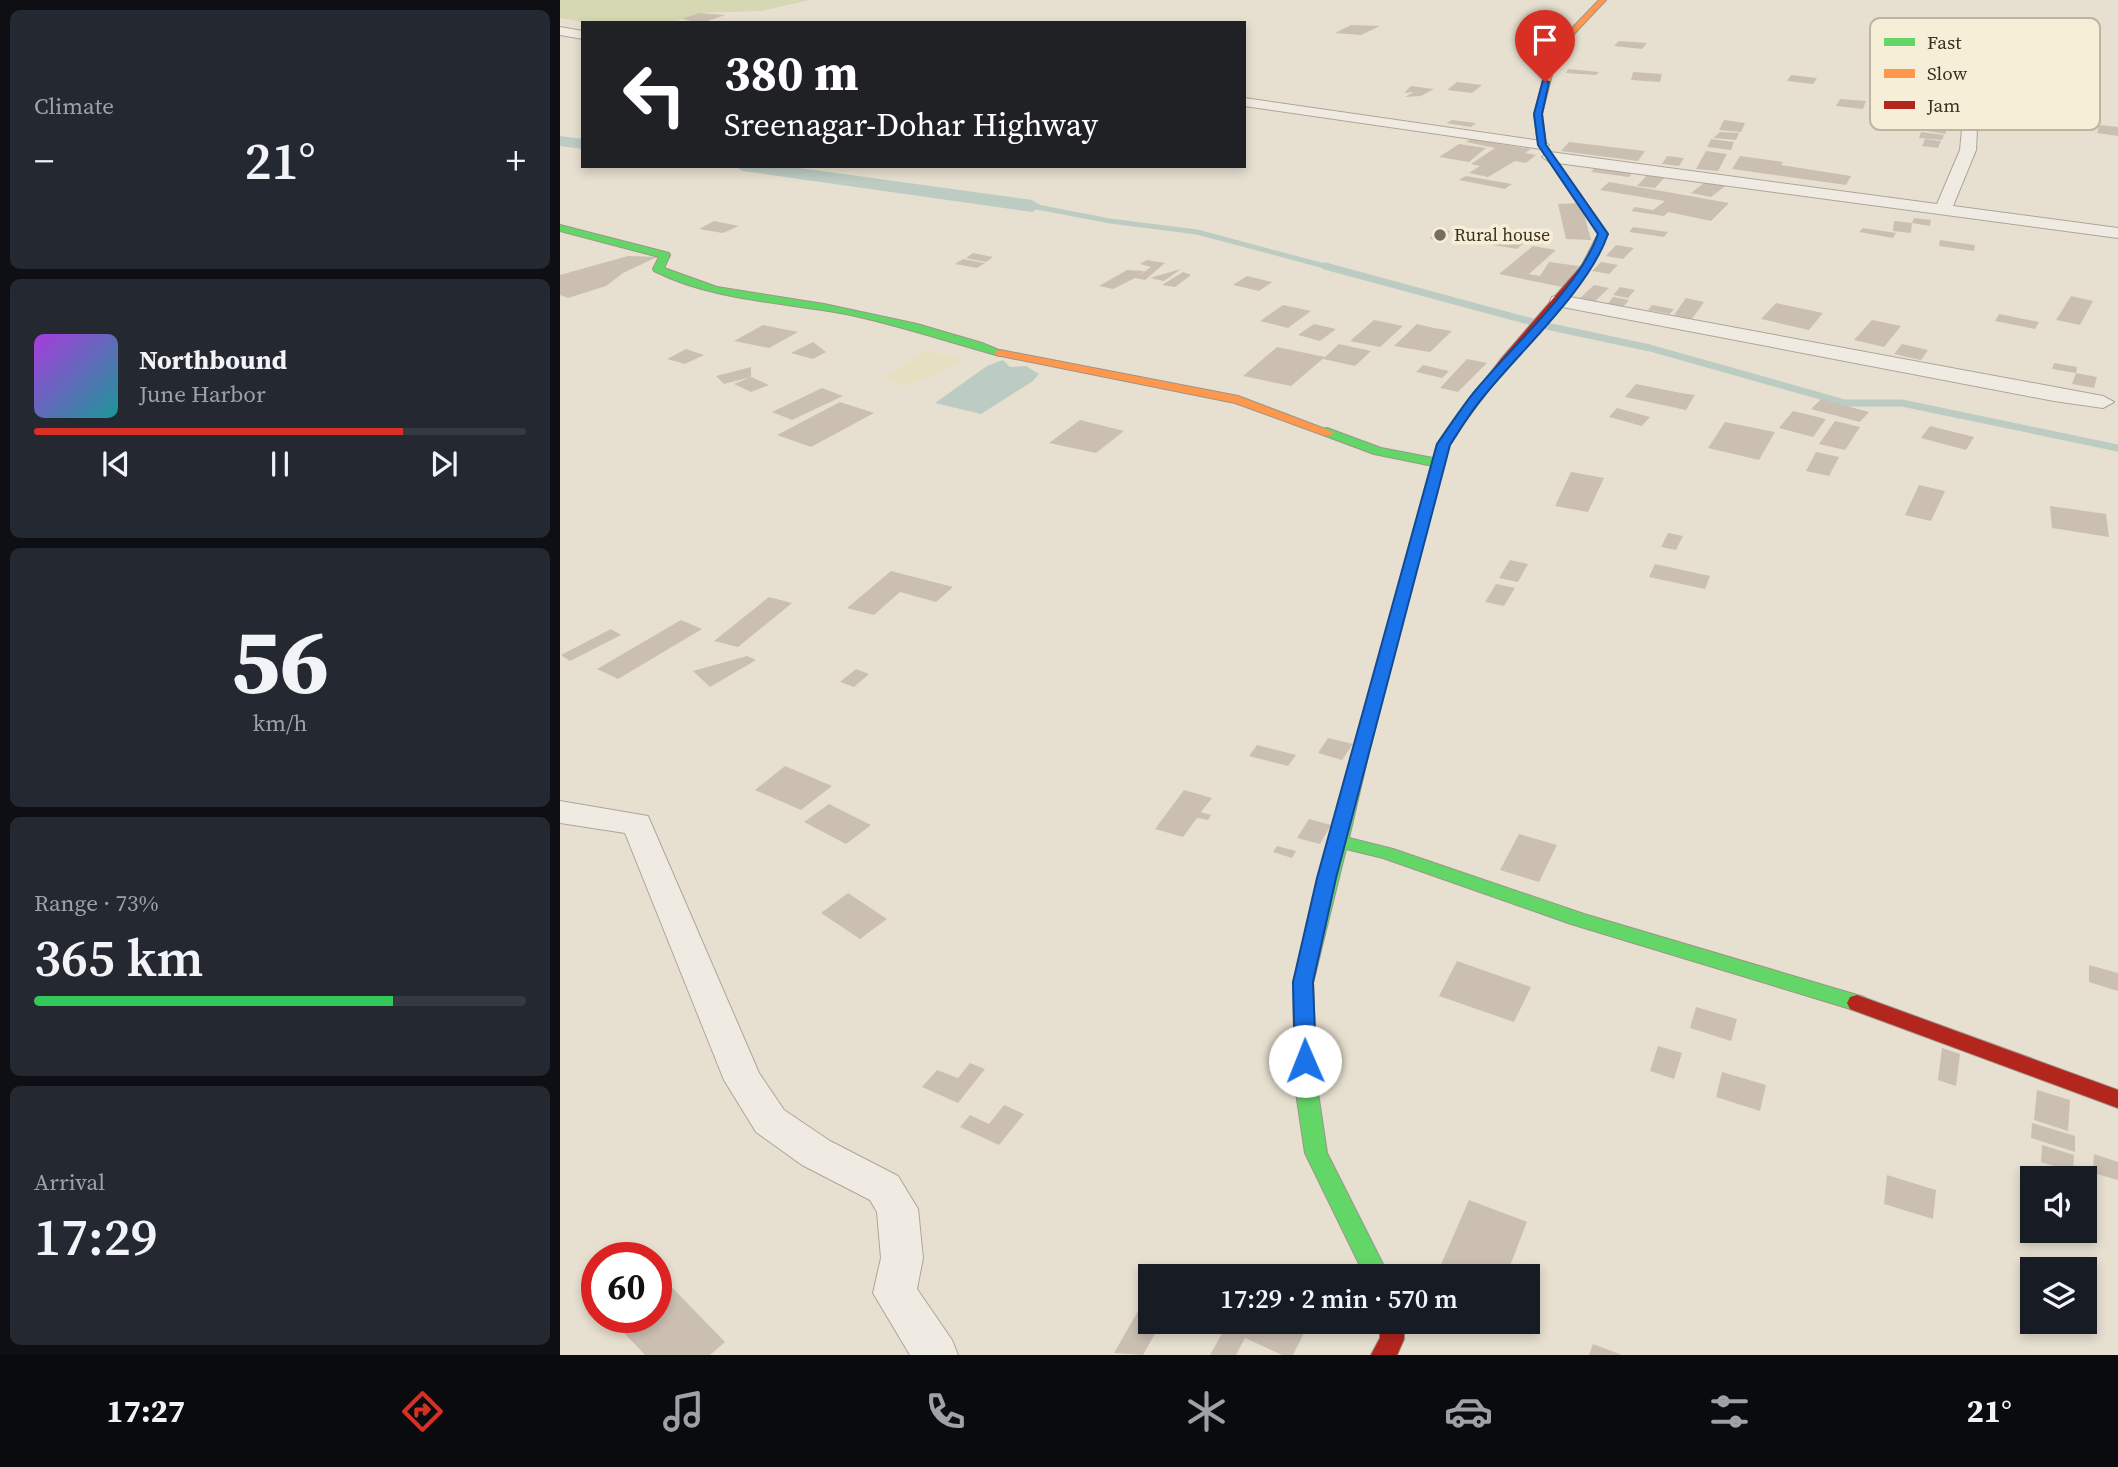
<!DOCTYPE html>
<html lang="en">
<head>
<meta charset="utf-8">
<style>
  :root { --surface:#171b24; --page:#242831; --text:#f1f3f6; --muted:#9ea1a6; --line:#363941; --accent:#d93025 }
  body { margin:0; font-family:"Source Serif 4",serif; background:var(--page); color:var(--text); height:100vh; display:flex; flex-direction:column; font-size:26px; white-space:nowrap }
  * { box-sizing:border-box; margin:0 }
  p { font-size:23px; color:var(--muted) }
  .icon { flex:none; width:38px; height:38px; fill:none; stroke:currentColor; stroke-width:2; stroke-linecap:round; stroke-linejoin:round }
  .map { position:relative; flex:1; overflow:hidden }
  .panel { display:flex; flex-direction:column; gap:10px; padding:10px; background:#0d0f14; width:560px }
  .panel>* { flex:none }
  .banner { position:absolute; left:21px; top:21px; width:665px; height:147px; border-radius:0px; box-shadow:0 4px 10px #0003; background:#202124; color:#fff; overflow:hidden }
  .controls { position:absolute; left:1460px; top:1166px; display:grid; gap:14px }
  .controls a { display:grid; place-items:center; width:77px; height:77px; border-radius:0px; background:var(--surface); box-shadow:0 4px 10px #0003; font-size:35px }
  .speed { position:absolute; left:21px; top:1242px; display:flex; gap:14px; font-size:35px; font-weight:700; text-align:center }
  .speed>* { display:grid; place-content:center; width:91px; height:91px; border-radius:50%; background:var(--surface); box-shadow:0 4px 10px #0003; line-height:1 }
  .speed .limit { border:10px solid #d22; background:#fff; color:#111 }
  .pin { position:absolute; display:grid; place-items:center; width:60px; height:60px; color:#fff; margin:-72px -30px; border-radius:50% 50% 50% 0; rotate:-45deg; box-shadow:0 0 7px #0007 }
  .pin .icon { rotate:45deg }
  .me { position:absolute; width:77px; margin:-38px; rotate:359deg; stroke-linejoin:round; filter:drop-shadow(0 0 5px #0008) }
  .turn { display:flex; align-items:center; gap:24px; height:147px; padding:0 28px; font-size:32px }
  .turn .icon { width:91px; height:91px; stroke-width:2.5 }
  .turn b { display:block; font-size:49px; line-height:60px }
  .big { font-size:52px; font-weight:600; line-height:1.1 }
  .panel .card { flex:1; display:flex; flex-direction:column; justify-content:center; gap:10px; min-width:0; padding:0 24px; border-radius:10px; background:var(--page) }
  .panel .dial { align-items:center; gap:0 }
  .dial b { font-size:91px; line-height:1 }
  .song { display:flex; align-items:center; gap:21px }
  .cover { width:84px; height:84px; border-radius:10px; background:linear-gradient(135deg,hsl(280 70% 55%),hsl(180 70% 35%)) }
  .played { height:7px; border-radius:4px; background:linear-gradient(90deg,var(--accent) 75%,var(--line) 75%) }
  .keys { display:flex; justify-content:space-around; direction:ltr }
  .heat { display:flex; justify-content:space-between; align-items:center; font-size:38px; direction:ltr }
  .charge { height:10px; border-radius:5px; background:linear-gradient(90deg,#34c759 73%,var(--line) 0) }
  .trip { position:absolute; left:578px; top:1264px; width:402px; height:70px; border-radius:0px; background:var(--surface); box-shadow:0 4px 10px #0003; font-weight:600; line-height:70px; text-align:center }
  .tabs { display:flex; height:112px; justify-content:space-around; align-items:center; background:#090b0e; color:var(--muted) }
  .tabs .icon { width:49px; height:49px }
  .tabs .active { color:var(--accent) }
  .tabs b { font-size:32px; color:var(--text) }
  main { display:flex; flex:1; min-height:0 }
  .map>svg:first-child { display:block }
  .farmland { fill:#e6dfc2 }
  .green { fill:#d6d7b3 }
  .water { fill:#bcccc2 }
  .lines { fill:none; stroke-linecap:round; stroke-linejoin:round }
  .stream-far1 { stroke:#bcccc2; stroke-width:5 }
  .stream { stroke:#bcccc2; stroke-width:7 }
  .canal { fill:#bcccc2; fill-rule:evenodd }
  .building { fill:#cbbfb2 }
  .street-casing { stroke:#ada599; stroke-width:2 }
  .fast-casing { stroke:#9c958a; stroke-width:2 }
  .slow-casing { stroke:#9c958a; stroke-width:2 }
  .jam-casing { stroke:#9c958a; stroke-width:2 }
  .street { fill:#efebe3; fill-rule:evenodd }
  .fast { fill:#63d668; fill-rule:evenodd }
  .slow { fill:#ff974d; fill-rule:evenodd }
  .jam { fill:#b3261e; fill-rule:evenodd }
  .route { fill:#1a73e8; stroke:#114b97; stroke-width:2 }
  .poi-dot { fill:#786c5e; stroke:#f7eed8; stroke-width:2.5 }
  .labels { text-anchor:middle; stroke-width:7; stroke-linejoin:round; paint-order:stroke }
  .far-poi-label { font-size:18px; fill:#3d2e20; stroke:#f7eed8; text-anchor:start }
  .key { fill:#f7eed8; stroke:#bfb4a1; stroke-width:2 }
  .key-label { font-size:19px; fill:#3d2e20 }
</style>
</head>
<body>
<main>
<section class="panel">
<div class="card"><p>Climate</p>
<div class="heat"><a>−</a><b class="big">21°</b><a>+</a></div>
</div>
<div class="card">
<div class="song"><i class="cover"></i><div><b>Northbound</b><p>June Harbor</p></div></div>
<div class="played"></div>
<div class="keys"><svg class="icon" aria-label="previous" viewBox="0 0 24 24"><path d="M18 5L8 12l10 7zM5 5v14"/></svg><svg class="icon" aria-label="pause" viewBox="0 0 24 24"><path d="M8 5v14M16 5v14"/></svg><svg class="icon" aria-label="next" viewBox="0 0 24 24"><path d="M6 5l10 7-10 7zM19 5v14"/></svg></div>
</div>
<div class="card dial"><b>56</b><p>km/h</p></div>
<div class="card"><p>Range · 73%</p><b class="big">365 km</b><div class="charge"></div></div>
<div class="card"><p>Arrival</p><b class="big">17:29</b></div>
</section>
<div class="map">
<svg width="1558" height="1355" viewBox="0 0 1558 1355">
  <rect width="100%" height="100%" fill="#e7e0d1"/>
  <path class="farmland" d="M365,351L404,358L403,362L344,387L324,378Z"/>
  <path class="green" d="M0,0H249L202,11L139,13L111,23H27L0,18Z"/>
  <path class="water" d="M443,360L450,367L466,366L479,374L473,381L421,414L375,403L427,366Z"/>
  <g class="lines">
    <path class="stream-far1" d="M472,206L550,221L637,232L772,268"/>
    <path class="stream" d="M765,266L991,327L1090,348L1285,403H1342L1558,448"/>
    <path class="canal" d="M0,136L23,139V149L0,146Z
      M174,166H225L472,200L482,206L472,212L183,171Z"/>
  </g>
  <path class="building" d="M139,13L165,15L142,23L122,19Z
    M791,25L820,26L801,35L775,33Z
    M1059,41L1087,43L1082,49L1054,46Z
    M1008,69L1039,72L1036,75L1006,73Z
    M1073,72L1102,74L1100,82L1071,80Z
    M1231,75L1257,78L1253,84L1227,81Z
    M897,82L922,85L912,93L887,90Z
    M851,86L874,89L861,96L845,97L854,92L844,93Z
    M1280,99L1306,101L1303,109L1276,106Z
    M892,120L916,123L911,127L886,123Z
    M1164,120L1185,123L1181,132L1159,130Z
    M1539,125L1558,127V136L1537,133Z
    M1357,126L1387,130L1385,134L1355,129Z
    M1160,132L1179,133L1176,140L1153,138Z
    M1361,132L1384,135L1382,140L1359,138Z
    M911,139L971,149L965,153L976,155L966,163L955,161L928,177L909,173L920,166L911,164L935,148L906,142Z
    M1151,139L1174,142L1171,150L1147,147Z
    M1365,139L1381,141L1378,148L1362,146Z
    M1009,142L1085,151L1078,161L1001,151Z
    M899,144L926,148L909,162L879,157Z
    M1146,151L1167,154L1158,171L1136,169Z
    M1107,156L1124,158L1119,166L1102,164Z
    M1180,156L1223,162L1221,165L1291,176L1286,185L1172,169Z
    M1037,165L1075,170L1069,177L1031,172Z
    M1090,172L1108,174L1095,188L1077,186Z
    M906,176L952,184L945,189L899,180Z
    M1148,180L1168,184L1151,197L1131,193Z
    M1049,182L1113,193L1169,203L1151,221L1108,212L1104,216L1071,211L1075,207L1093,210L1105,201L1040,190Z
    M1021,203L1031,240L1006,239L998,204Z
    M1354,218L1371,220L1370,226L1352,223L1351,233L1333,231L1334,221L1352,223Z
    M154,221L179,226L163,233L139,229Z
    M1073,227L1108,232L1104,237L1069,232Z
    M1303,228L1336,233L1333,238L1299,232Z
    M876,229L890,231L883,241L870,239Z
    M945,235L957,237L968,239L957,249L933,245Z
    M1380,240L1415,245L1414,251L1379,246Z
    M1056,245L1074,248L1063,259L1046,256Z
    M973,246L996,250L969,274L980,276L989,262L1019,266L1002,287L939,274Z
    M413,253L433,257L426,262L406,258Z
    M68,256L97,257L63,273L46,286L8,298L0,295V275Z
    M403,259L425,263L417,268L395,264Z
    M587,260L605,263L585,280L575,278L553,289L539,286L567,270L584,271L578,276L591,267L580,264Z
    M1041,262L1058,265L1049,274L1032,271Z
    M621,269L604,281L590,278Z
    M623,272L631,275L615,287L602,285Z
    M687,276L712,282L699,291L673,285Z
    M1034,285L1049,288L1031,305L1016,302Z
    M1060,287L1075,290L1068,298L1053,295Z
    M1511,296L1533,301L1520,325L1496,320Z
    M1053,297L1069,300L1062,308L1047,305Z
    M1126,298L1144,302L1132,319L1114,315Z
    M1216,303L1263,313L1249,330L1201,319Z
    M723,305L751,311L728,328L700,321Z
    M1092,305L1114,309L1110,314L1088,310Z
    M1439,314L1479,322L1475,329L1435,321Z
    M814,320L843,326L820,347L790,341Z
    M1312,320L1341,326L1324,347L1294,340Z
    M754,324L776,329L760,341L738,335Z
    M857,324L874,328L892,331L870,352L834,346Z
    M203,325L238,332L209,348L174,341Z
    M253,342L266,352L253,359L231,353Z
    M779,344L811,351L795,366L763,359Z
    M1342,344L1368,350L1361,360L1334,354Z
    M717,347L765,357L731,386L683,376Z
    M126,349L144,355L125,364L107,359Z
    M907,359L927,363L898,392L880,388Z
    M1494,363L1517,367L1516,373L1492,369Z
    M863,365L889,371L882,378L856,372Z
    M191,367V377L164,384L156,376Z
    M1516,373L1537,377L1534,388L1512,384Z
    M191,377L209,385L191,392L174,384Z
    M1076,384L1121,393L1135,395L1126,410L1065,397Z
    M262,388L283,396L232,420L212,412Z
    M1261,399L1309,412L1300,422L1251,409Z
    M280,402L314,413L251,447L217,435Z
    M1057,408L1090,417L1082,426L1049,417Z
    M1233,411L1266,419L1253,437L1219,428Z
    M520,420L564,431L536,453L489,443Z
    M1275,421L1300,427L1285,450L1259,444Z
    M1165,422L1215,432L1199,460L1148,448Z
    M1370,426L1414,437L1406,450L1361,438Z
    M1256,452L1279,457L1269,476L1246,471Z
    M1011,472L1044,478L1028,512L995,506Z
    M1359,485L1385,491L1371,521L1345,515Z
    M1490,506L1546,514L1549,537L1492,528Z
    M1108,533L1123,536L1116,550L1101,547Z
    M950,560L968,564L958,582L939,578Z
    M1095,564L1150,576L1145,589L1089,577Z
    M331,571L393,587L376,602L340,592L314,615L287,608Z
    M936,584L955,588L944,606L925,602Z
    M209,597L232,603L178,647L154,641Z
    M121,620L142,629L58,679L37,669Z
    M51,629L61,635L10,661L1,655Z
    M187,656L196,660L150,687L133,671Z
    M296,669L309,674L294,687L280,682Z
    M768,738L793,744L782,760L758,753Z
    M697,745L736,755L728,766L689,756Z
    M225,766L272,786L241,810L195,790Z
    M624,790L652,798L641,812L651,815L648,820L637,818L623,837L595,829Z
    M269,804L311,825L286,844L244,822Z
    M749,819L771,825L760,844L737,838Z
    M959,834L997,845L979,882L940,870Z
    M717,846L736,851L732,858L713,852Z
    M288,893L327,919L300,939L261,913Z
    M897,961L971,987L954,1022L879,996Z
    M1529,965L1558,973V991L1529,982Z
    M1136,1007L1177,1019L1171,1041L1130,1028Z
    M1098,1046L1122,1053L1114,1079L1090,1071Z
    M1382,1048L1400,1054L1396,1086L1378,1080Z
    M410,1063L425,1069L398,1103L362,1087L377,1070L398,1078Z
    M1162,1072L1206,1085L1200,1111L1156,1097Z
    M1477,1090L1510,1100L1508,1131L1474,1120Z
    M444,1105L464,1114L439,1145L400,1127L410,1115L429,1124Z
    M1472,1123L1515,1136V1152L1471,1138Z
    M1482,1145L1514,1155L1513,1172L1481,1162Z
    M1534,1154L1558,1162V1180L1533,1173Z
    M1327,1175L1376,1190L1373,1219L1324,1204Z
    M909,1200L967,1222L946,1276H876Z
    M96,1271L165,1342L150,1355H85L50,1318H96Z
    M578,1311L590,1316V1321H602L583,1355L554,1353Z
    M669,1321H750L733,1355H722L685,1338L676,1355H650Z
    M902,1321H927L924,1330Z
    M1033,1344L1062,1355H1029Z"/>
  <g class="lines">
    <g class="street-casing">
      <path id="street" d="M0,27L23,31V39L0,35Z
        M684,98L982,141L989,145L982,149L684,106Z
        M1411,104L1418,108L1416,150L1393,206L1558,228V238L990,162L982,157L990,152L1377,204L1400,150L1404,108Z
        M999,295L1543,396L1554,402L1543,408L1494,401L992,305L990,301L992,297Z
        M0,801L88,816L199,1073L224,1110L270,1141L338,1176L358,1209L363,1258L357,1289L392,1340L398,1355H350L313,1293L321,1258L317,1212L310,1200L242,1165L196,1132L164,1080L65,833L0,823Z"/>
    </g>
    <g class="fast-casing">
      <path id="fast" d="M0,225L109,253L110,255L104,268L157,287L264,304L357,324L422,343L446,353L440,356C388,342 339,325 286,314C222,302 154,301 94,271L93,269L99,257L0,231Z
        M767,428L821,448L878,459L884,463L878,467L814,454L763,435V429Z
        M802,743L810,748L789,838L833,849L1024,914L1297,995L1304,997L1307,1003L1304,1009L1297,1011L1011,924L823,858L786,849L753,983L757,1086L767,1153L829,1276H805L745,1153L735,1086L733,983L794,748Z"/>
    </g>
    <g class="slow-casing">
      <path id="slow" d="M1039,0H1046L998,51L982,114L986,145L1048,234L1031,267L1026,270L1021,267L1038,234L978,145L974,114L991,50Z
        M440,350L678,396L773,432L771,435H763L675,403L436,355V351Z
        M891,428L897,432L889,444L810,748L802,753L796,752L794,748L877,444L887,429Z"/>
    </g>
    <g class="jam-casing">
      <path id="jam" d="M1022,265L1031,267L949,363L895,435H887V429L941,359Z
        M1297,995L1558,1090V1108L1290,1009L1287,1003L1290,997Z
        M820,1321H844V1339L837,1355H811L820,1338Z"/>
    </g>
    <use href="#street" class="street"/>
    <use href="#fast" class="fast"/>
    <use href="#slow" class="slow"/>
    <use href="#jam" class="jam"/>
  </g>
  <path class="route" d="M983,80L989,82L982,114L986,145L1048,234C1029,289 961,350 924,396C911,411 901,428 890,445L776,878L753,982L756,1061L753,1067L745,1069L738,1067L735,1061L733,982L757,878L877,444C889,427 901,408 915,391C952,346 1019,288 1038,234L978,145L974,114Z"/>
  <circle class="poi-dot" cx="880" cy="235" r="7"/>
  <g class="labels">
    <g class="far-poi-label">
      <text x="894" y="241">Rural house</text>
    </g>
  </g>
  <rect x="1310" y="18" width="230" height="112" rx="10" class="key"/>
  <rect x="1324" y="38" width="31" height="8" fill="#63d668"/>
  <rect x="1324" y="69" width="31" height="9" fill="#ff974d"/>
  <rect x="1324" y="101" width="31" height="8" fill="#b3261e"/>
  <g class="key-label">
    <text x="1367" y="49">Fast</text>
    <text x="1367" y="80">Slow</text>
    <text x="1367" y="112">Jam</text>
  </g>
</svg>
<div class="controls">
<a><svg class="icon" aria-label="sound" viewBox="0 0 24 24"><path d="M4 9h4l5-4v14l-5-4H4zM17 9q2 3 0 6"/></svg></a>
<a><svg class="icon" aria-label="layers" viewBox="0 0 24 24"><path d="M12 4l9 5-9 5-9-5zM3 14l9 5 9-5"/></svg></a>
</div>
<div class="speed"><div class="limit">60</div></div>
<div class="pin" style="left:985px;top:82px;background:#d93025"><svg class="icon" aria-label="arrive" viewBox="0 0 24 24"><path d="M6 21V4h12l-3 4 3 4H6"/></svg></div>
<svg class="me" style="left:745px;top:1061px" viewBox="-20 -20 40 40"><circle r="19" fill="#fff"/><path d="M0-13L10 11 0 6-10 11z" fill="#1a73e8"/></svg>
<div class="trip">17:29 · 2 min · 570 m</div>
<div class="banner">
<div class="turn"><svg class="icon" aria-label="left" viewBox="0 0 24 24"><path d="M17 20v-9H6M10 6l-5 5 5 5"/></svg><div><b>380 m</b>Sreenagar-Dohar Highway</div></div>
</div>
</div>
</main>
<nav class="tabs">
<b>17:27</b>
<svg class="icon active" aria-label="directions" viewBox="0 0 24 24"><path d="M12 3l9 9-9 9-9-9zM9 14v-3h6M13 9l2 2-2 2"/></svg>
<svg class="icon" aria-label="music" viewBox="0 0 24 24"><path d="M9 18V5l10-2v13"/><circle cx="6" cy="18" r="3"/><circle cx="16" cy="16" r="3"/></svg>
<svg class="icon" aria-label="phone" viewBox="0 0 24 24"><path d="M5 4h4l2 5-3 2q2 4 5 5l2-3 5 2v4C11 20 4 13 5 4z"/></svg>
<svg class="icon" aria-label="climate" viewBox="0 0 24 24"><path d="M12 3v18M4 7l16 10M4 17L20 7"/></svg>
<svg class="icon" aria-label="car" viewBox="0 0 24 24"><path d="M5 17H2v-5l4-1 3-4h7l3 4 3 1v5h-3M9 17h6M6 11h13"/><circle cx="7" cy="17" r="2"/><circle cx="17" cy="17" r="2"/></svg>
<svg class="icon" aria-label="filters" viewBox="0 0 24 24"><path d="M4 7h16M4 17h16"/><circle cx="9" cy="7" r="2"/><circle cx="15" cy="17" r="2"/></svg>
<b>21°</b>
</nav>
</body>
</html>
